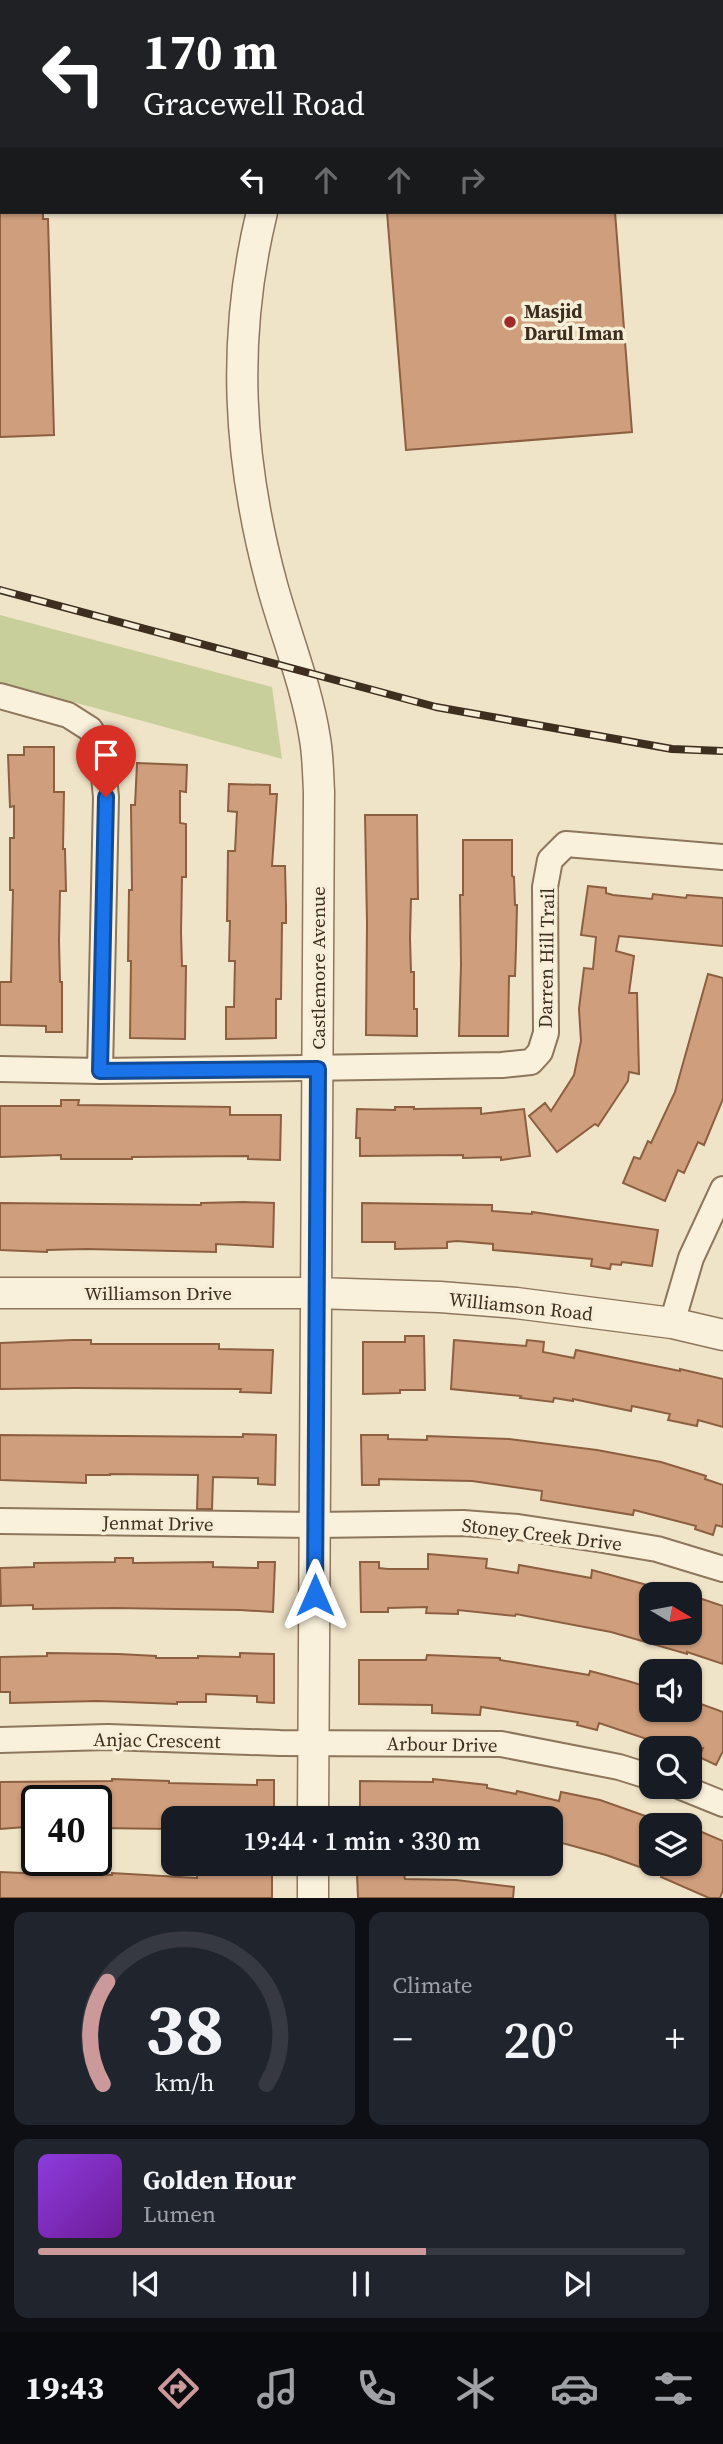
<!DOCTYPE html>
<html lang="en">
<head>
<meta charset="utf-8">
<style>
  :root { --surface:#171b24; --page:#20242c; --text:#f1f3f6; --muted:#9ea1a6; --line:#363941; --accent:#cc999b }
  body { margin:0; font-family:"Source Serif 4",serif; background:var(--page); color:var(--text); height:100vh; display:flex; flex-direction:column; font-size:26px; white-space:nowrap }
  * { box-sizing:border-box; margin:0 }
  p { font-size:23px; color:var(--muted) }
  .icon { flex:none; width:38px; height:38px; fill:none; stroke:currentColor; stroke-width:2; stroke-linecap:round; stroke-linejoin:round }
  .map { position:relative; height:1898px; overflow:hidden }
  .details { display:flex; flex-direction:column; gap:14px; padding:14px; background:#0d0f14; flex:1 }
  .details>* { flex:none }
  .guide { position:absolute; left:0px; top:0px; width:724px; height:214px; box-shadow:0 2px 5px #0004; background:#202124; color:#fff; overflow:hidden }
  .needle { width:46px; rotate:100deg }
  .buttons { position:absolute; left:639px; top:1582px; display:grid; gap:14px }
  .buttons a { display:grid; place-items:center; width:63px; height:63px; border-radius:14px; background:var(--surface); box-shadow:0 2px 5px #0004; font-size:35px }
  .speed { position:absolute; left:21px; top:1785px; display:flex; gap:14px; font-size:35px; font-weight:700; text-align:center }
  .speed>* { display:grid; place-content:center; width:91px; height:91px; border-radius:50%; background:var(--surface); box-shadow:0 2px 5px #0004; line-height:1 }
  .speed .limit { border:4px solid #111; border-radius:10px; background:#fff; color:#111 }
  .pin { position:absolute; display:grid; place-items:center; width:60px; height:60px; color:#fff; margin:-72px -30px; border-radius:50% 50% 50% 0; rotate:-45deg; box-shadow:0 0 7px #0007 }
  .pin .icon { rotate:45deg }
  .me { position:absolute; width:77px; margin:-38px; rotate:0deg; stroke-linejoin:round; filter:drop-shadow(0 0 5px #0008) }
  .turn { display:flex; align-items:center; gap:24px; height:147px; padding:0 28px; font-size:32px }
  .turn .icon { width:91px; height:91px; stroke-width:2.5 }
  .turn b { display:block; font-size:49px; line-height:60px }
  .lanes { display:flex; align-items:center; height:66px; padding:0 28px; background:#0003; justify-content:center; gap:35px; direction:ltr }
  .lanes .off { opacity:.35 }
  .big { font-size:52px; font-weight:600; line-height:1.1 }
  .details .card { flex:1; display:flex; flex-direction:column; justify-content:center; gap:10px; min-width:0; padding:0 24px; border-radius:14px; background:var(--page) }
  .details .dial { align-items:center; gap:0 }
  .dial svg { height:182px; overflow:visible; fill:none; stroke:var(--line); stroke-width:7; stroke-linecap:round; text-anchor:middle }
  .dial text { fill:var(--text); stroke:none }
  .song { display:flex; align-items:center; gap:21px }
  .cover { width:84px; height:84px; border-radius:10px; background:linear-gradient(135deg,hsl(270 70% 55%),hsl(280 70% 35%)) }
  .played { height:7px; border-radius:4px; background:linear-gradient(90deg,var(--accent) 60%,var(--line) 60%) }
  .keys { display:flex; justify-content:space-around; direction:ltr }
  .heat { display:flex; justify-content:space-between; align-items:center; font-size:38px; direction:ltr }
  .details .tiles { flex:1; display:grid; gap:14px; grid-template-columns:1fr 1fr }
  .card:last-child { grid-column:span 2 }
  .trip { position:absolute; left:161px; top:1806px; width:402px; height:70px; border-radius:14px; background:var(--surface); box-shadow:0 2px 5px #0004; font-weight:600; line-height:70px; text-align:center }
  .tab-bar { display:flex; height:112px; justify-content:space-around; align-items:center; background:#090b0e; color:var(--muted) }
  .tab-bar .icon { width:49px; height:49px }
  .tab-bar .active { color:var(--accent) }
  .tab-bar b { font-size:32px; color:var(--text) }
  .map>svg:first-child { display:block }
  .green { fill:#c9cf9b }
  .building { fill:#cf9f7d; stroke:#8d5f41; stroke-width:2 }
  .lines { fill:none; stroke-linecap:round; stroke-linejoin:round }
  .minor-casing { stroke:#8d765c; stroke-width:28 }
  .tertiary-casing { stroke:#8d765c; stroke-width:33 }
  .minor { stroke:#faf1dc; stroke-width:24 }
  .tertiary { stroke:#faf1dc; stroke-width:30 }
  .rail-casing { stroke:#3d2e20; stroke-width:8 }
  .rail { stroke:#f7eed8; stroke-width:5; stroke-dasharray:16; stroke-linecap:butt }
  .route-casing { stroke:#114b97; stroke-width:18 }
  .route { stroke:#1a73e8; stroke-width:12 }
  .poi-dot { fill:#9e2a2b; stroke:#f7eed8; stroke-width:2.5 }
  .labels { text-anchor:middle; stroke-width:7; stroke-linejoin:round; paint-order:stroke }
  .poi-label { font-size:19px; font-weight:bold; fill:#3d2e20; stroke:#f7eed8; text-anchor:start }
  .street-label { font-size:19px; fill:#3d2e20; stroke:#f7eed8 }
</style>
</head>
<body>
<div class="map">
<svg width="723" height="1898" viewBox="0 0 723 1898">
  <rect width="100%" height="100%" fill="#f0e4c8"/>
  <path class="green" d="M0,615L272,687L282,759L0,682Z"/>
  <path class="building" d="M0,212H43V219H48L54,435L0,437Z
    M387,212H615L632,432L406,450Z
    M24,747H54V792H64L63,849H65L66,891H60L59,941L60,982H62V1032H46V1026L0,1025V982H11L13,890H10V838H14V806L10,807L8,755H24Z
    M137,763L187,765L186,792L180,791V823L186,824V877H182L181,932L182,966H186L185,1039L130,1038L131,961H128L129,890H132L131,805H135Z
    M229,784L270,785V794H277L272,866H285L286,906V923H282L281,999H276V1038L226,1039V1007H234L235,961H229L230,921H227L228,851H235L237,812L228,811Z
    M365,815H417L418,899H411L410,938L411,972H414V1009H417V1036L366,1035L367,923Z
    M463,840H512V876L514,877L515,905H517L516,947L515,976H509L508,1036H459L461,964L460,895H463Z
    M588,886L606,888V893L613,895L652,899L653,894L686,898L687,895L723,898V946L619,936L616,951L634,956L629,993H637L639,1074L629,1072L628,1081L598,1126L595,1124L557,1152L529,1116L545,1103L551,1111L574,1075L581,1041L579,1009L584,968L593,969L596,937L581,935Z
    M708,974L723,978V1099L704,1145L698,1142L684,1173L678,1170L665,1201L623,1183L634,1157L640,1159L648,1141L651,1143L675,1092Z
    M61,1100H79L78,1105L230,1107V1115H281L280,1160L248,1159V1156L132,1157V1159H61V1155L0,1157V1106H61Z
    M395,1107H414V1109L481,1108V1114L524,1109L530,1156L501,1160V1157L463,1158V1155L360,1156V1138H356L357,1109L395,1110Z
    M244,1202L274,1203L273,1247L216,1244V1252L86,1249L47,1250V1252L0,1250V1203L201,1205V1203Z
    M362,1203L492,1205V1211L532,1214V1212L658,1230L652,1266L622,1262L621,1265L611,1264L610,1269L591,1266L592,1259L493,1250V1244L457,1241L447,1242V1248L395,1249V1242H362Z
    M405,1336H424L425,1390H400V1393L363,1394V1342H405Z
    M73,1340H91V1344H219V1349L273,1350L271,1393L240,1392L241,1389L74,1388L0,1389V1343Z
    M454,1340L526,1346L527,1340L544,1342L543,1352L574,1358L576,1350L680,1371V1369L723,1379V1427L698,1420L697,1426L668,1420L670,1414L632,1406L631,1411L573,1399V1401L554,1398L553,1402L520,1398L521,1396L451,1389Z
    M243,1434L276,1435L275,1485L258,1484V1478L213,1477L212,1509H197L198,1475L110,1474V1475H86V1483L0,1480V1435L243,1437Z
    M361,1435H388V1439L427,1440V1436L509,1439L597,1450L661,1462L706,1476L705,1479L723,1485V1527L716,1525L713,1535L695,1529L696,1526L634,1510L633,1515L541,1500L542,1491L472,1481L379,1479V1485H362Z
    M428,1554L487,1559L486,1568L518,1573L519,1565L591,1578L592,1570L651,1586V1633H690V1595L723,1606V1664L687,1652V1654L611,1632L516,1614L515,1616L458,1610V1614L426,1613L427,1607L388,1608V1612H361L360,1562H379V1568L388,1569H428Z
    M115,1558H133V1563L213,1562V1567L258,1568V1562H275L273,1612L240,1610L115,1608L33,1609V1605L1,1606L0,1568L34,1567V1563L115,1562Z
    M47,1653L118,1654L156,1656V1658H198V1656L240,1657V1653L274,1654V1703L257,1702V1696L206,1694V1702H177V1704L98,1701L10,1703V1692H0V1657L47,1656Z
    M427,1655L500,1658V1660L589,1675L590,1671L628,1681L651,1688V1710H690V1700L723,1712V1751L716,1765L699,1757L703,1748H657L659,1743L599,1723L597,1730L577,1725L578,1722L481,1707L480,1715L432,1713V1705L359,1704V1660H426Z
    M112,1779L169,1781V1783L257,1785V1780H274V1818H173V1829L96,1828V1801H37V1826L0,1829V1782L112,1781Z
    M433,1779L487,1785V1788L516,1794L517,1791L559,1801L561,1792L600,1800L651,1818V1871L606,1855L551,1840V1818H360V1781L433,1782Z
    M690,1827L723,1841V1890L720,1898H709L661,1877L666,1864H690Z
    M0,1872L70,1875L71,1873L112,1875V1873L197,1878V1875L272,1874V1898H0Z
    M357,1874H404L405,1879L456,1880L514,1887L513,1898H358Z"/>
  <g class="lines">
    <g class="minor-casing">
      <path id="minor" d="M0,77H2
        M0,696L68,715L90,729L101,746L106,797L100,1071
        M0,1069L100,1071L502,1065L531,1062L540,1052L546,1033L545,887L550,860L566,844L723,857
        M672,1323L691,1258L723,1189
        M0,1521L315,1525L463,1523L518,1527L603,1540L657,1549L723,1569
        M0,1740L108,1737L280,1743L501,1744L619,1767L651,1777
        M681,1787L723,1804"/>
    </g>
    <g class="tertiary-casing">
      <path id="tertiary" d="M315,2V0
        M262,212C231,339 238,459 272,585C286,636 307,687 315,739C318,756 318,774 319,792L313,1818
        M0,1293H316L440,1297L516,1303L672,1323L723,1335
        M313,1898V1864"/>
    </g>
    <use href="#minor" class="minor"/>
    <use href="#tertiary" class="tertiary"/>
    <g class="rail-casing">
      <path id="rail" d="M0,590L436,707L672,749L723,751"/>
    </g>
    <use href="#rail" class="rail"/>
  </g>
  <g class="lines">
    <g class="route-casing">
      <path id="route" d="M106,797L100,1071L318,1069L315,1595"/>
    </g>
    <use href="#route" class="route"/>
  </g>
  <circle class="poi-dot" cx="510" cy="322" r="7"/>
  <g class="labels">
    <g class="poi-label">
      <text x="524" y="318">Masjid<tspan x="524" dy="22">Darul Iman</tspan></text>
    </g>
    <g class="street-label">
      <text transform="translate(546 958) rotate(-89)" y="7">Darren Hill Trail</text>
      <text transform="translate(318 968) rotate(-90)" y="7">Castlemore Avenue</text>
      <text x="158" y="1300">Williamson Drive</text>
      <text transform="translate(521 1306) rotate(6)" y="7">Williamson Road</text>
      <text transform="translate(158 1523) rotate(1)" y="7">Jenmat Drive</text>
      <text transform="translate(542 1534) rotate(7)" y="7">Stoney Creek Drive</text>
      <text transform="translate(157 1740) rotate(1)" y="7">Anjac Crescent</text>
      <text transform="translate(442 1744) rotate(1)" y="7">Arbour Drive</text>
    </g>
  </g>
</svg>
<div class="buttons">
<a><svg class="needle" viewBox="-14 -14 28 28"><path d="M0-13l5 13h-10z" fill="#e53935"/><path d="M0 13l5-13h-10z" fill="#9ea1a6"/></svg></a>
<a><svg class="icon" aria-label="sound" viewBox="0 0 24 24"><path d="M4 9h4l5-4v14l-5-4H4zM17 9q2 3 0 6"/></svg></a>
<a><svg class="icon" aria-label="search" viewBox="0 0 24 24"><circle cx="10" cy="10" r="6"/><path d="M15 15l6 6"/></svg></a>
<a><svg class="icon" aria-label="layers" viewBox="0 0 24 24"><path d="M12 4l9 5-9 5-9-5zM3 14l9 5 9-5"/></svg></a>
</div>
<div class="speed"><div class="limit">40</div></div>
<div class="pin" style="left:106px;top:797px;background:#d93025"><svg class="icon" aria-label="arrive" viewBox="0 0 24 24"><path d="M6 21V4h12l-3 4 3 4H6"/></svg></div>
<svg class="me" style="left:315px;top:1595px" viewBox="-20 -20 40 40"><path d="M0-17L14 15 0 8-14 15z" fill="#1a73e8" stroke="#fff" stroke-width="4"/></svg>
<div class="trip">19:44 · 1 min · 330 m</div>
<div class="guide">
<div class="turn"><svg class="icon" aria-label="left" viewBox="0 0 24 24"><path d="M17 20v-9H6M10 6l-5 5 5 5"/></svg><div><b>170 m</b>Gracewell Road</div></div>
<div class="lanes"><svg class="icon" aria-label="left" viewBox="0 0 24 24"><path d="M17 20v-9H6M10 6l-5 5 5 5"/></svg><svg class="icon off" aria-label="ahead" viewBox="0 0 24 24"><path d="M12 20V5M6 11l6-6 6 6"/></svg><svg class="icon off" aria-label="ahead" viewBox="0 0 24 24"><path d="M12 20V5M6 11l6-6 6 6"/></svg><svg class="icon off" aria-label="right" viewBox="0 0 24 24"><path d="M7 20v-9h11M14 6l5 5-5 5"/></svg></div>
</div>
</div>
<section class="details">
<div class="tiles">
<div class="card dial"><svg viewBox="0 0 100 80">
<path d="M14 69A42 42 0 1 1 86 69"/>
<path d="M14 69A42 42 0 0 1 16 24" stroke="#cc999b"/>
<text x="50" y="56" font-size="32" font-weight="700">38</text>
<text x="50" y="72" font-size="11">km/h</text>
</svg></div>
<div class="card"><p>Climate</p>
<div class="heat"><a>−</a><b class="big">20°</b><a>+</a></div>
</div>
<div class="card">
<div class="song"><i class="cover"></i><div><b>Golden Hour</b><p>Lumen</p></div></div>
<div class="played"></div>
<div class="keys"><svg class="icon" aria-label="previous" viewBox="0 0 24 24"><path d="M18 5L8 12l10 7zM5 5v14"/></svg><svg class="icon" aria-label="pause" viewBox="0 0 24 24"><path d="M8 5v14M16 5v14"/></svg><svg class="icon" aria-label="next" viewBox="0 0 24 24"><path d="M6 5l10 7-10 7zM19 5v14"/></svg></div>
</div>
</div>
</section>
<nav class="tab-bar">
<b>19:43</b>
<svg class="icon active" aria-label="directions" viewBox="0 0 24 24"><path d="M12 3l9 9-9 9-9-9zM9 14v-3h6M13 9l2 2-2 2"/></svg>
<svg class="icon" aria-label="music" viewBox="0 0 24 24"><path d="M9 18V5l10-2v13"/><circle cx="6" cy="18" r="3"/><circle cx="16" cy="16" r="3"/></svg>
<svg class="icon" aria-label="phone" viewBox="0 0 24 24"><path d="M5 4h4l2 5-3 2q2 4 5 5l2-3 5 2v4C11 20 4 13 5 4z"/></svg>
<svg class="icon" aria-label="climate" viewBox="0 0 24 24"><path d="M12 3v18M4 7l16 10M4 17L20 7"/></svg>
<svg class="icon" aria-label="car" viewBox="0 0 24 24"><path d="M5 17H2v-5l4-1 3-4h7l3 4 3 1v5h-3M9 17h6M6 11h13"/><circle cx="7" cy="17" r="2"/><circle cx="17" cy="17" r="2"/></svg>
<svg class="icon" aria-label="filters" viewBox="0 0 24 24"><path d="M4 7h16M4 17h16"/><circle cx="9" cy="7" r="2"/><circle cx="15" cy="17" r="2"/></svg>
</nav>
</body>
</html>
